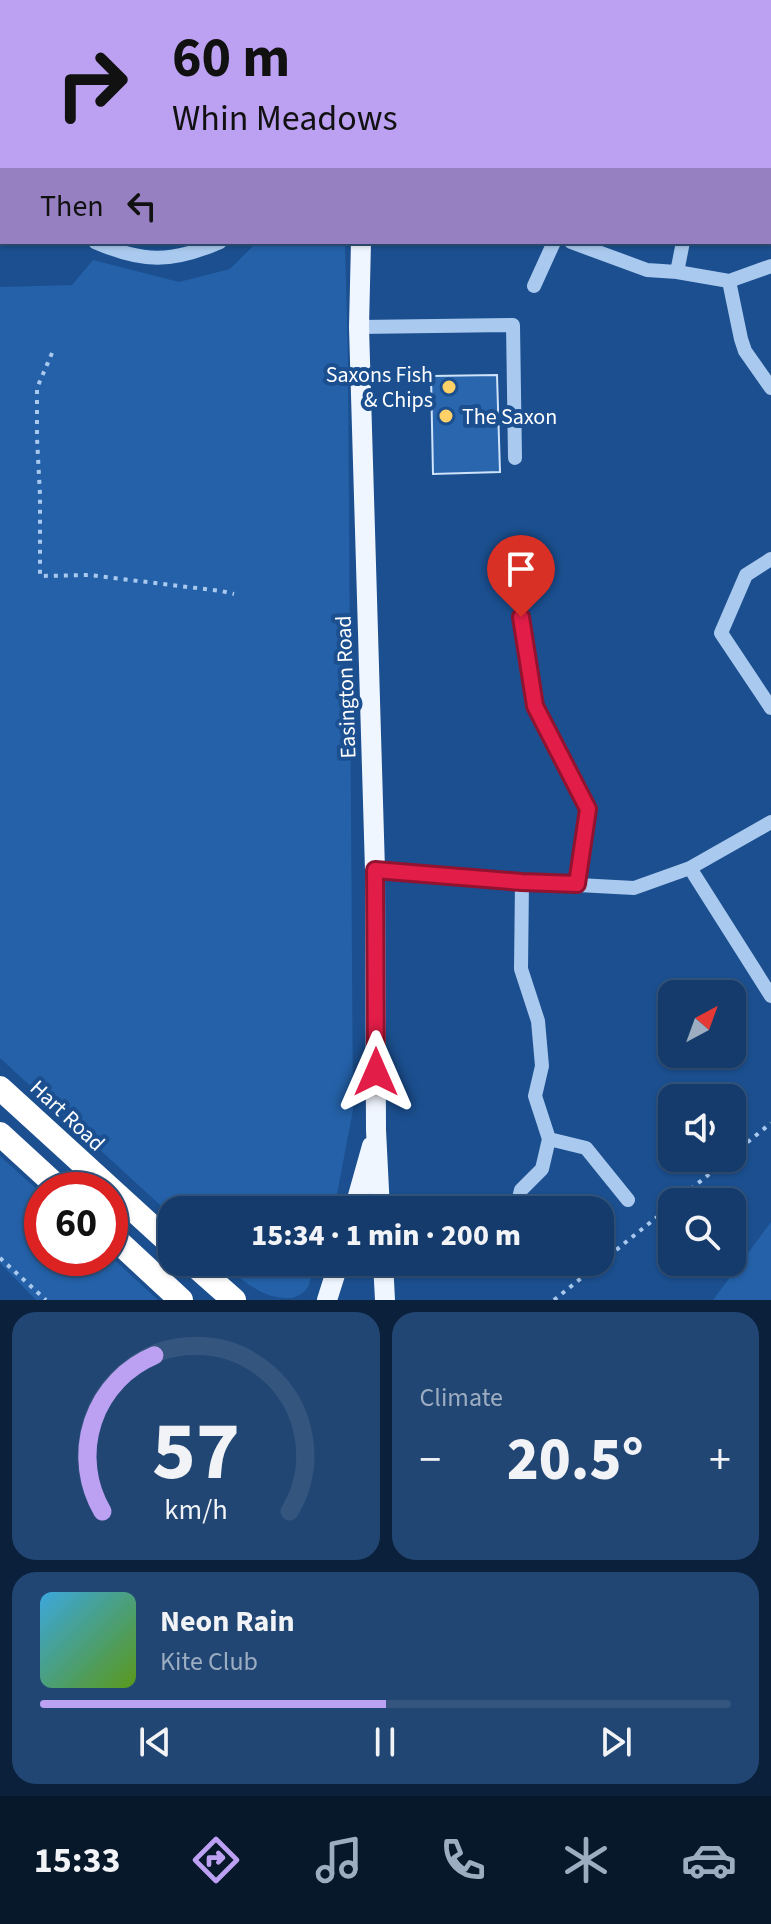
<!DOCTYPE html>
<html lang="en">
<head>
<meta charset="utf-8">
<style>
  :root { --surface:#143b6b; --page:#214673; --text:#f1f3f6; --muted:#9dadc1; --line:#33557e; --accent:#bca0f2 }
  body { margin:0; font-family:"Source Sans 3",sans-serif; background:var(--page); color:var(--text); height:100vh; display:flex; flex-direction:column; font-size:30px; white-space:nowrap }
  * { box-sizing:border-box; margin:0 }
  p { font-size:26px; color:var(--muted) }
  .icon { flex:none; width:44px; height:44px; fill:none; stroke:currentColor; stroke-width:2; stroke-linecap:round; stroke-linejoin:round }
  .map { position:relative; height:1300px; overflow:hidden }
  .sheet { display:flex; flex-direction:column; gap:12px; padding:12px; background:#0b203b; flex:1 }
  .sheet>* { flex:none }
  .top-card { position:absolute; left:0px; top:0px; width:772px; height:244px; box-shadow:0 2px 6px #0004,0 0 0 2px var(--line); background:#bca0f2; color:#111; overflow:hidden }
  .needle { width:52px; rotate:41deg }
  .buttons { position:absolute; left:658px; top:980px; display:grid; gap:16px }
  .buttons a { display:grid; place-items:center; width:88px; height:88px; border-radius:16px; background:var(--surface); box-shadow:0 2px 6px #0004,0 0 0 2px var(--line); font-size:40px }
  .speed { position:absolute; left:24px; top:1172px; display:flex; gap:16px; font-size:40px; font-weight:700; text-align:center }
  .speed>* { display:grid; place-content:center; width:104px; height:104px; border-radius:50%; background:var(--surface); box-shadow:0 2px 6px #0004,0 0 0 2px var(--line); line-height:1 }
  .speed .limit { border:12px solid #d22; background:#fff; color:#111 }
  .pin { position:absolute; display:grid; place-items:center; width:68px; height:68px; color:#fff; margin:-82px -34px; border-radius:50% 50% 50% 0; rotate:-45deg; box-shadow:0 0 8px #0007 }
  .pin .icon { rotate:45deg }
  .me { position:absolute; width:88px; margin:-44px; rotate:0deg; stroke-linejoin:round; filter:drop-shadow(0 0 6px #0008) }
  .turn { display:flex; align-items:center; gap:28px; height:168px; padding:0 40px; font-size:36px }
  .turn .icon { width:104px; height:104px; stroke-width:2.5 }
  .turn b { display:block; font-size:56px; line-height:68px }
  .then { display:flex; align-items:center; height:76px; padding:0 40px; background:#0003; gap:16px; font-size:30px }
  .big { font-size:60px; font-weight:800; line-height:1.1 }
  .sheet .widget { flex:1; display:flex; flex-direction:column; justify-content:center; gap:12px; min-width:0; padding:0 28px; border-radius:24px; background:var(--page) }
  .sheet .dial { align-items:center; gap:0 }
  .dial svg { height:208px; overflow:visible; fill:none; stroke:var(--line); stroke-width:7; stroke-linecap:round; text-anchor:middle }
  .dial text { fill:var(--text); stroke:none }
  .song { display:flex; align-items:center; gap:24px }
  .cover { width:96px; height:96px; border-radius:12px; background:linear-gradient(135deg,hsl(200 70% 55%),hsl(90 70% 35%)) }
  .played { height:8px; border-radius:4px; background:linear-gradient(90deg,var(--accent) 50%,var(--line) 50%) }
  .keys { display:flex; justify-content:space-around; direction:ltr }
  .heat { display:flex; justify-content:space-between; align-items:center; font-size:44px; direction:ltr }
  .sheet .tiles { flex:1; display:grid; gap:12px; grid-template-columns:1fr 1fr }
  .widget:last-child { grid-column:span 2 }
  .trip { position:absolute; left:158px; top:1196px; width:456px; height:80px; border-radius:24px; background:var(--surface); box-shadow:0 2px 6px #0004,0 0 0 2px var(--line); font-weight:800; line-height:80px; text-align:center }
  .tabs { display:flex; height:128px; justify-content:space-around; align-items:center; background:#08182b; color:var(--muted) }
  .tabs .icon { width:56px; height:56px }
  .tabs .current { color:var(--accent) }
  .tabs b { font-size:36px; color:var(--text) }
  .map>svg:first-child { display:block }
  .green { fill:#2461a8 }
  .building { fill:#2a66ad; stroke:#cfe3fa; stroke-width:2 }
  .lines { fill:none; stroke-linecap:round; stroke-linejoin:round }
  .path { stroke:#a9c9ee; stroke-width:4; stroke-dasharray:4 6; stroke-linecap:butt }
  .minor { stroke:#a9c9ee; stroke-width:14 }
  .major { stroke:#f0f6ff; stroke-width:20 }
  .highway { stroke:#fff; stroke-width:24 }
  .route-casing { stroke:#92132f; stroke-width:20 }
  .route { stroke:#e11d48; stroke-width:14 }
  .poi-dot { fill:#ffd166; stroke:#1b4f8f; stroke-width:3 }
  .labels { text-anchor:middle; stroke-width:8; stroke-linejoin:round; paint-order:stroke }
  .poi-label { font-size:22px; fill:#fff; stroke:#1b4f8f; text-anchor:end }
  .street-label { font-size:22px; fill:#fff; stroke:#1b4f8f }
</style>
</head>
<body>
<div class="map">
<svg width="771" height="1300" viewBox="0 0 771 1300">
  <rect width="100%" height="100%" fill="#1b4f8f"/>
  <path class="green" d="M257,242H345L348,360L353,1110L334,1210H172V1216L0,1058V287L72,285L93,260L179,282L230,269Z
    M0,1156L42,1194V1258H110V1256L158,1300H36L0,1263Z
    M771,1222V1300H713Z
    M222,1262H314C312,1270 311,1280 308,1287C304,1293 299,1296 292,1298C263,1300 241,1280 222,1262Z"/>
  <path class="building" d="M497,375L500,472L433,474L431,376Z"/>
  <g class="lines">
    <path class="path" d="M183,2V0
      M52,353L37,388V438L40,495V576L89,575L221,591L234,594
      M732,1155L771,1123
      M675,1202L729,1158
      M0,1258L46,1300
      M554,1300L672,1205"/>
    <path class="minor" d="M302,0V2
      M12,2L13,0
      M502,2V0
      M0,35L2,29
      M0,174L2,175
      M95,242C143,263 172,263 220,242
      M571,242L647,270L677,272L729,281L771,266
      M677,272L683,242
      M729,281L741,339L745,351L771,388
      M534,286L554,242
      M359,327L513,325L515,458
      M771,559L746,575L721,633L771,708
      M521,617L535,706L588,809L577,884
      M690,868L771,996
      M375,870L522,882L634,888L690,868L771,822
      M522,882L521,969L538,1021L542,1066L535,1096L549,1139L586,1148L628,1200
      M516,1210L521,1190L542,1169L549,1139
      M533,1262L541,1271"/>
    <path class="major" d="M362,2V0
      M361,242L359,327L375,870L376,1130L380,1210
      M354,1210L372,1146
      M383,1262L385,1300
      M327,1300L339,1262"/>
    <path class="highway" d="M0,1088L172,1245
      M0,1134L61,1190
      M110,1234L181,1300
      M191,1262L234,1300"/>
  </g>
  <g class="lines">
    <g class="route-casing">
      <path id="route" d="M376,1072L375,870L522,882L577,884L588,809L535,706L521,617"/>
    </g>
    <use href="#route" class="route"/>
  </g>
  <g class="poi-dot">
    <circle cx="449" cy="387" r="8"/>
    <circle cx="446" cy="416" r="8"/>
  </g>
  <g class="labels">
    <g class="poi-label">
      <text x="433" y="382">Saxons Fish<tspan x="433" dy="25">&amp; Chips</tspan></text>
      <text x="462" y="424" text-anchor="start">The Saxon</text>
    </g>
    <g class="street-label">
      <text transform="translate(345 687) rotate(-92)" y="8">Easington Road</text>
      <text transform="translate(68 1115) rotate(43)" y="8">Hart Road</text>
    </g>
  </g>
</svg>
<div class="buttons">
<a><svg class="needle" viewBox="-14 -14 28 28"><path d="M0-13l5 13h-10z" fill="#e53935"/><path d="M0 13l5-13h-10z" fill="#9dadc1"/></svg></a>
<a><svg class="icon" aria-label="sound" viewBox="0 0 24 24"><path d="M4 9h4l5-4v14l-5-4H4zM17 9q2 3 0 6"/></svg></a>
<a><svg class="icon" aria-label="search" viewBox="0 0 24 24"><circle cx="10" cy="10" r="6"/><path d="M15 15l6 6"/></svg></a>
</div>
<div class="speed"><div class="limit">60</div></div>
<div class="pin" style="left:521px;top:617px;background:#d93025"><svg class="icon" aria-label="arrive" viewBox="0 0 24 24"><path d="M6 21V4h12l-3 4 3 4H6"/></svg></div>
<svg class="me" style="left:376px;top:1072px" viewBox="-20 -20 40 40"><path d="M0-17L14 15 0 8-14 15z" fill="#e11d48" stroke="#fff" stroke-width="4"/></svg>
<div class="trip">15:34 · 1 min · 200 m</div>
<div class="top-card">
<div class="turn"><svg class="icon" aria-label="right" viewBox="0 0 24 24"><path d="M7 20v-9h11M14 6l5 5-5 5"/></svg><div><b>60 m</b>Whin Meadows</div></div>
<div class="then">Then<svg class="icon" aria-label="left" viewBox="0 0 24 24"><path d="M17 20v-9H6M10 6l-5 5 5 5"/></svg></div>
</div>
</div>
<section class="sheet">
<div class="tiles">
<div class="widget dial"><svg viewBox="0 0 100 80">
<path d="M14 69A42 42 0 1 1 86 69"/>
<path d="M14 69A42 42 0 0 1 34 9" stroke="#bca0f2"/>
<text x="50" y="56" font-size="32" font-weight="700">57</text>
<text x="50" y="72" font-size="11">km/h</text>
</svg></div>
<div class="widget"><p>Climate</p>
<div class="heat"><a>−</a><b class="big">20.5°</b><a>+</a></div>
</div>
<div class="widget">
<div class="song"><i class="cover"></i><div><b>Neon Rain</b><p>Kite Club</p></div></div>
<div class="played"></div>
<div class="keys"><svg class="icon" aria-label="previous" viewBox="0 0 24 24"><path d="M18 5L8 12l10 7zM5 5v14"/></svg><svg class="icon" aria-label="pause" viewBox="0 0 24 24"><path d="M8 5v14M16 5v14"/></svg><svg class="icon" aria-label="next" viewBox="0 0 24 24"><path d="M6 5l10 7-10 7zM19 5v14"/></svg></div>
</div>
</div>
</section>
<nav class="tabs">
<b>15:33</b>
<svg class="icon current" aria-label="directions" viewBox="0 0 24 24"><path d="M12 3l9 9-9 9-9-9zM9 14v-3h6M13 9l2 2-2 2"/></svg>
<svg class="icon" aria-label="music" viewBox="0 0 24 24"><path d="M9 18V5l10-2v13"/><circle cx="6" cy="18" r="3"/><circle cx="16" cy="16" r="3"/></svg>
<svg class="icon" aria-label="phone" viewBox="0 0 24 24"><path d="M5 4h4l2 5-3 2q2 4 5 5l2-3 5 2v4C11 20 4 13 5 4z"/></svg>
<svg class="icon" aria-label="climate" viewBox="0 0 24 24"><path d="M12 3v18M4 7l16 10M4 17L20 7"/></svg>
<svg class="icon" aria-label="car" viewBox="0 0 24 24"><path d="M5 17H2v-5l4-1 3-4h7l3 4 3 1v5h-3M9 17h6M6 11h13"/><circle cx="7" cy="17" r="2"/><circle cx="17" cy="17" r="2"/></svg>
</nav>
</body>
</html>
